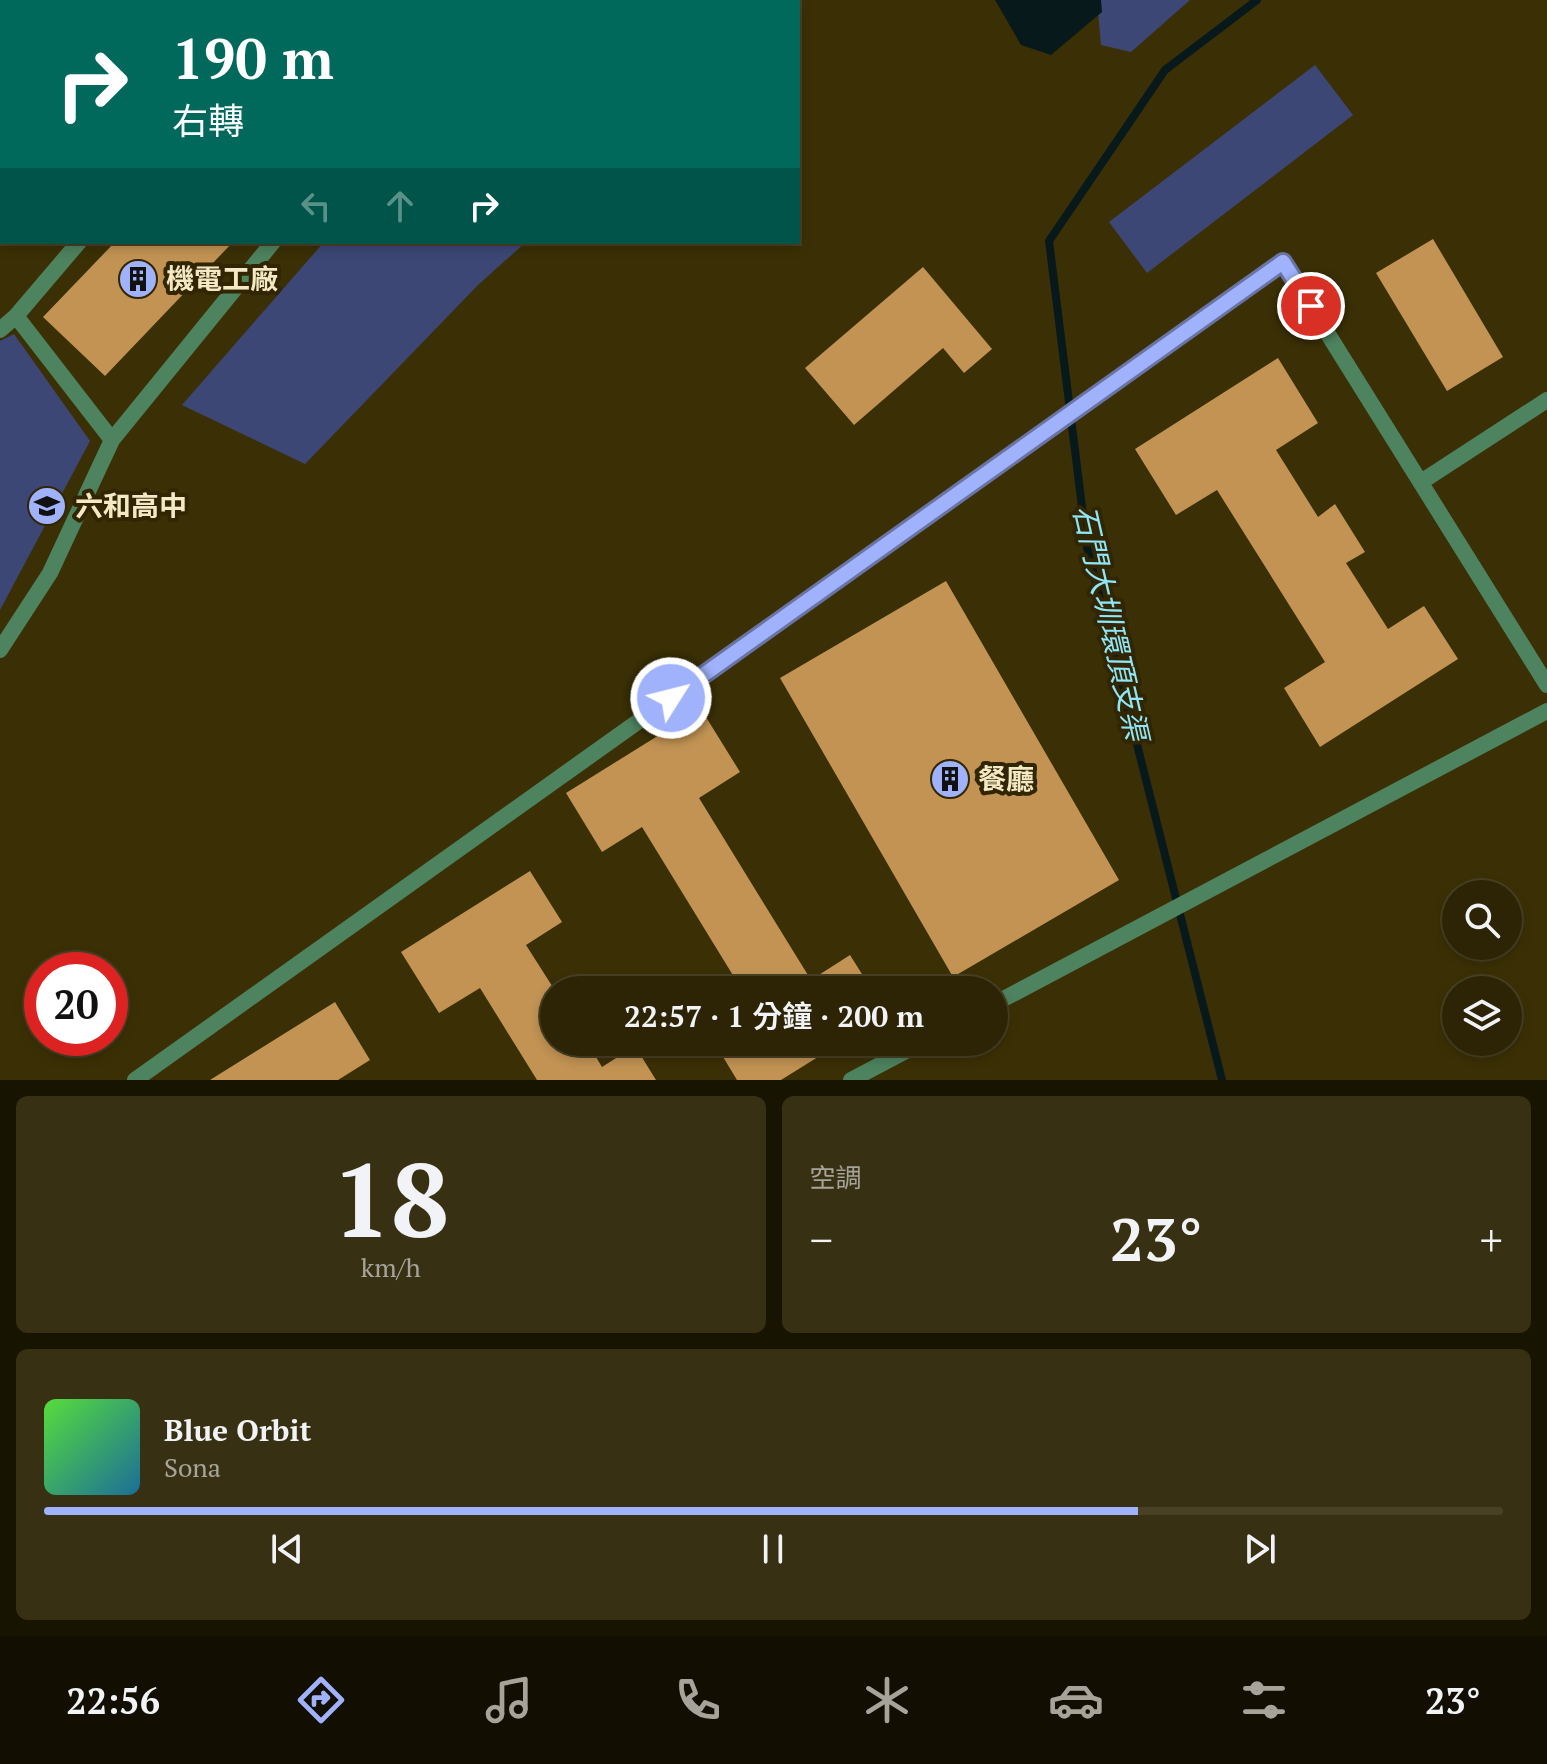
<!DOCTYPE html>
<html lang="zh-TW">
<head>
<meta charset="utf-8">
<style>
  :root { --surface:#2c2404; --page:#383013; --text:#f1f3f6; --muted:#a6a49a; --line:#484126; --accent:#a1b2fd }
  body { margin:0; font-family:"PT Serif","Noto Sans TC",serif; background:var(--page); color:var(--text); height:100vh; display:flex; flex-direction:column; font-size:30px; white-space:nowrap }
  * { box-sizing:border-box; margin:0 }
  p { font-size:26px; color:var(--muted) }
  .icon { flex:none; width:44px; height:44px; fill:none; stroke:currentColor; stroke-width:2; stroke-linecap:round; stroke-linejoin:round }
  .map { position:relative; height:1080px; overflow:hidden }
  .side { display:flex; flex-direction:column; gap:16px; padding:16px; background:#181402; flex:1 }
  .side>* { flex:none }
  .banner { position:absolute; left:0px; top:0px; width:800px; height:244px; box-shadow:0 4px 12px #0003,0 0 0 2px var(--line); background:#00695c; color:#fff; overflow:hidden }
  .fabs { position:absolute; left:1442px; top:880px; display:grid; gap:16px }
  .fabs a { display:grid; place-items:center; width:80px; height:80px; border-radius:50%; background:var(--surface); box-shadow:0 4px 12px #0003,0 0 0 2px var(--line); font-size:40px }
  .speed { position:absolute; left:24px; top:952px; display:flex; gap:16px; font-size:40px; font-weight:700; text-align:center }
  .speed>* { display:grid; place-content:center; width:104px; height:104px; border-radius:50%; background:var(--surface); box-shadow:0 4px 12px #0003,0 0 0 2px var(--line); line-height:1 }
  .speed .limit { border:12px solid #d22; background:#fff; color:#111 }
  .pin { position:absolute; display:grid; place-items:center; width:68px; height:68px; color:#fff; margin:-34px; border:4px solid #fff; border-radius:50%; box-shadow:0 2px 8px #0007 }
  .me { position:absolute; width:88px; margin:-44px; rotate:54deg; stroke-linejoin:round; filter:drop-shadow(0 0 6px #0008) }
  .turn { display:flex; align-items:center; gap:28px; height:168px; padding:0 40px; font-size:36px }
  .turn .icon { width:104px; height:104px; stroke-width:2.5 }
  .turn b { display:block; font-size:56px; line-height:68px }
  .lanes { display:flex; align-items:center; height:76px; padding:0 40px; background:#0003; justify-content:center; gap:40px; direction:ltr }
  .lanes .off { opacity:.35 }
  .big { font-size:60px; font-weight:600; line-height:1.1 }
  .side .tile { flex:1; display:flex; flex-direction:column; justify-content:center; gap:12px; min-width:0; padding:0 28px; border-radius:12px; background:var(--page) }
  .side .dial { align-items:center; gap:0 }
  .dial b { font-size:104px; line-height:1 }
  .song { display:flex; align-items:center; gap:24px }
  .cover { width:96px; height:96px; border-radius:12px; background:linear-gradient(135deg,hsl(110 70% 55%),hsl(200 70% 35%)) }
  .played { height:8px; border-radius:4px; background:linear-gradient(90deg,var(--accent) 75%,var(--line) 75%) }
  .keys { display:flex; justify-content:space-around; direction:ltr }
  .heat { display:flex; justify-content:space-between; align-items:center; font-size:44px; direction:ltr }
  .side .tiles { flex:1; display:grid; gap:16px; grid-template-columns:1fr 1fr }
  .tile:last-child { grid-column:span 2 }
  .trip { position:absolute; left:540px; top:976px; width:468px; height:80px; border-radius:40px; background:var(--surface); box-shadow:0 4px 12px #0003,0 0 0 2px var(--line); font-weight:600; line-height:80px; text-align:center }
  .tabs { display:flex; height:128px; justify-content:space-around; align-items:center; background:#120e02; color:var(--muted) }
  .tabs .icon { width:56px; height:56px }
  .tabs .active { color:var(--accent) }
  .tabs b { font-size:36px; color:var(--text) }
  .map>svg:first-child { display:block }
  .green { fill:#3d4776 }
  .water { fill:#08191c }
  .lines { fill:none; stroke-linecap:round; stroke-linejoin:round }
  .stream { stroke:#08191c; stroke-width:8 }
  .building { fill:#c29353 }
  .lane { stroke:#4e835f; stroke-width:16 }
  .route-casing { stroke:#6974a4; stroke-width:20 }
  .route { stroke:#a1b2fd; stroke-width:14 }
  .labels { text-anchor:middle; stroke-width:8; stroke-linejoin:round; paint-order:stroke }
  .poi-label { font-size:28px; font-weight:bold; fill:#f3e9c4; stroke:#312600; text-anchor:start }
  .water-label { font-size:30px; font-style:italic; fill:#8fe6fa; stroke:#312600 }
</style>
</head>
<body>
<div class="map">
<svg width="1547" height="1080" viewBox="0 0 1547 1080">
  <rect width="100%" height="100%" fill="#3b3005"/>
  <path class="green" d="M1097,0H1190L1131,52L1101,45Z
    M1315,65L1353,115L1147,273L1109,222Z
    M324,242H526L478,285L305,464L182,405Z
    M14,334L90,441L0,610V341Z"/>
  <path class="water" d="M546,0H743L540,2Z
    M995,0H1101L1102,12L1051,55L1021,45Z"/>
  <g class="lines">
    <path class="stream" d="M1222,1080L1087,547L1049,241L1165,70L1257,0"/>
  </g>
  <path class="building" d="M1433,239L1503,357L1447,391L1376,273Z
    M115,242H233L105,376L43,317Z
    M923,267L992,349L964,373L943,348L854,425L805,368Z
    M1278,358L1318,423L1276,450L1318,517L1335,504L1365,552L1346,563L1388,629L1424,606L1458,659L1320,747L1284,688L1325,662L1217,490L1176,515L1135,449Z
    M946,581L1119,880L953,977L780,678Z
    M701,709L740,772L699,798L811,980L850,955L872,990H742L642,827L602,852L566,793Z
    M530,871L562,922L526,945L554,989V1042H587L602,1067L635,1046L656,1080H537L480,988L439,1013L401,952Z
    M335,1002L370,1060L338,1080H210Z
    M714,1042H842L781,1080H737Z"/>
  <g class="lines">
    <path class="lane" d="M213,2L214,0
      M468,2L469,0
      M16,316L112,440
      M0,330L16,316L79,242
      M1421,482L1547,400
      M0,650L50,573L112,440L273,242
      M994,1004L1547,711
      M135,1080L1283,262L1547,685
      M851,1080L923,1042"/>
  </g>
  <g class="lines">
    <g class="route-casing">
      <path id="route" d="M671,698L1283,262L1311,306"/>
    </g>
    <use href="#route" class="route"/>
  </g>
  <defs>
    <g id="building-disc" transform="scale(2)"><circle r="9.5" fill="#a1b2fd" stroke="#312600"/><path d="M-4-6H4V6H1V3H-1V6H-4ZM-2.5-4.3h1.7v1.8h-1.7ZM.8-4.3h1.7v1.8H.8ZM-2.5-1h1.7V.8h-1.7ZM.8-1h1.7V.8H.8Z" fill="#111"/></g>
    <g id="school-disc" transform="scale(2)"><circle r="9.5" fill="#a1b2fd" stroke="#312600"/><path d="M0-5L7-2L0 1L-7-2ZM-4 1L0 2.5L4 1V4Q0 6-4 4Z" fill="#111"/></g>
  </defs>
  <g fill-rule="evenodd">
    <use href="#building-disc" x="138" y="279"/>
    <use href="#school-disc" x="47" y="506"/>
    <use href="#building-disc" x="950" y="779"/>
  </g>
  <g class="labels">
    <g class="poi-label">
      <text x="166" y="289">機電工廠</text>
      <text x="75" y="516">六和高中</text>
      <text x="978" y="789">餐廳</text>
    </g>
    <g class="water-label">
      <text transform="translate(1110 623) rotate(77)" y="10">石門大圳環頂支渠</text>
    </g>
  </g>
</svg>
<div class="fabs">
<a><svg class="icon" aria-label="search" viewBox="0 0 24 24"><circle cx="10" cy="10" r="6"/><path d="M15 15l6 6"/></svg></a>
<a><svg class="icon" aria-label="layers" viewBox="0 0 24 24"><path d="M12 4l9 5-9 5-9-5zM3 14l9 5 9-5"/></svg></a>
</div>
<div class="speed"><div class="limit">20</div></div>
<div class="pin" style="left:1311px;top:306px;background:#d93025"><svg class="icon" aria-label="arrive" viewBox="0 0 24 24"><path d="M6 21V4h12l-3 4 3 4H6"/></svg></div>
<svg class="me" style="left:671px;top:698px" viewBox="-20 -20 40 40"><circle r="17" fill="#a1b2fd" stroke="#fff" stroke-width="3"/><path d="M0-11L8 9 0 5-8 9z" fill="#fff"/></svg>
<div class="trip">22:57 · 1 分鐘 · 200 m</div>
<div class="banner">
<div class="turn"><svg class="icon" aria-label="right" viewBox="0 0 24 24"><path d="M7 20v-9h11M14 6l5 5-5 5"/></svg><div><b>190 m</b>右轉</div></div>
<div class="lanes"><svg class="icon off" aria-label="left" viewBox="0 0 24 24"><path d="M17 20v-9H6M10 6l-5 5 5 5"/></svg><svg class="icon off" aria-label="ahead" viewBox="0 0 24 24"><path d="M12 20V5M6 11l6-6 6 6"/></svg><svg class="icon" aria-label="right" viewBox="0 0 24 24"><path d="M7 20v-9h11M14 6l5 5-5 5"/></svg></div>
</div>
</div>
<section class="side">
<div class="tiles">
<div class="tile dial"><b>18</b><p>km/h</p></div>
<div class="tile"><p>空調</p>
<div class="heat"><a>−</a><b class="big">23°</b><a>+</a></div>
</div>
<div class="tile">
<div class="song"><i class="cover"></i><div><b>Blue Orbit</b><p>Sona</p></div></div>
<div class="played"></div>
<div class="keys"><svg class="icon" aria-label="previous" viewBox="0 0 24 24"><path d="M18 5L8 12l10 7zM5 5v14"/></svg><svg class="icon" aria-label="pause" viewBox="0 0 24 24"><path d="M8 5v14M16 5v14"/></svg><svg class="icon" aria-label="next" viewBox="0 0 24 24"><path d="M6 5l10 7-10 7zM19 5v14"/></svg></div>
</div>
</div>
</section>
<nav class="tabs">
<b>22:56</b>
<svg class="icon active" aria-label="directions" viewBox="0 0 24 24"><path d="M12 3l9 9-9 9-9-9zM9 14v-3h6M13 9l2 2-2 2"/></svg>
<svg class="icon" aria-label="music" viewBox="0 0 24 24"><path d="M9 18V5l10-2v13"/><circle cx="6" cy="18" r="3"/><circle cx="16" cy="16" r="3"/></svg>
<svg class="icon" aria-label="phone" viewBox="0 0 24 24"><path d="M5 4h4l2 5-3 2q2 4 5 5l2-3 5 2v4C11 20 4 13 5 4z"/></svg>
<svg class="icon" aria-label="climate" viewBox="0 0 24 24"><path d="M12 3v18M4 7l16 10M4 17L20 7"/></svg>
<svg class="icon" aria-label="car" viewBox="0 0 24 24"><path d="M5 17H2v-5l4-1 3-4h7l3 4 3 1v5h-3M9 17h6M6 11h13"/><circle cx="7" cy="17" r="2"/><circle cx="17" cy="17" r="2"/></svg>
<svg class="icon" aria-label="filters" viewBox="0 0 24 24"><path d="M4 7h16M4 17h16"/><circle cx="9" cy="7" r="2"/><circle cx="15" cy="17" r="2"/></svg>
<b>23°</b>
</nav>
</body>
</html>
